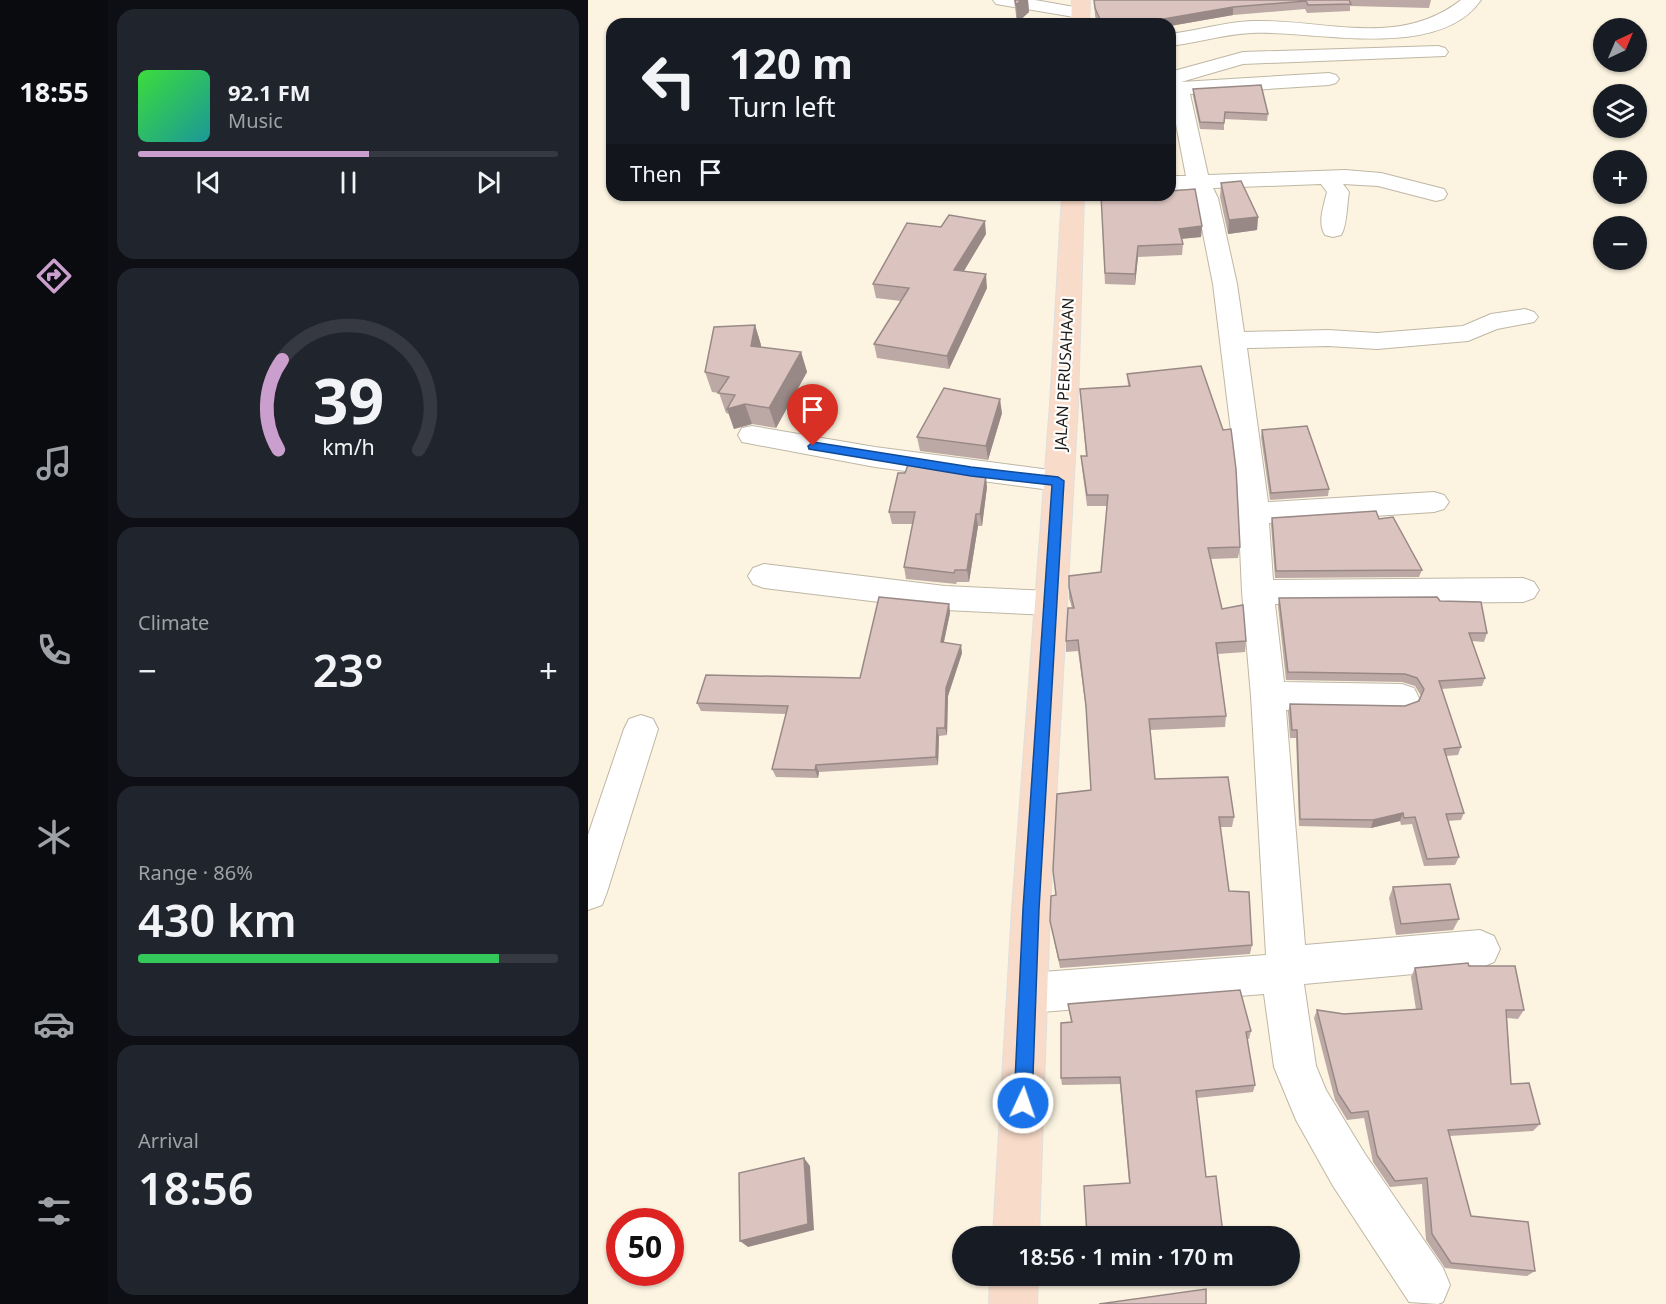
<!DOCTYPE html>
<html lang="en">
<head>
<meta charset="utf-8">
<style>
  :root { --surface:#171b24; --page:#20242c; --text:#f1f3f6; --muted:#9ea1a6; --line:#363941; --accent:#ca9ecd }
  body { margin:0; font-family:"Noto Sans",sans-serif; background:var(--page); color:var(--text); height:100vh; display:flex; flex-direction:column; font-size:22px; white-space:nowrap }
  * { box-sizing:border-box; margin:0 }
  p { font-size:20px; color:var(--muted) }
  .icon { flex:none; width:33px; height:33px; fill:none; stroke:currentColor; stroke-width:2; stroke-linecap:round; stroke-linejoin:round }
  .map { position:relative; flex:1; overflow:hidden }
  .side { display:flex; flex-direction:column; gap:9px; padding:9px; background:#0d0f14; width:480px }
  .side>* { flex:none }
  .banner { position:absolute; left:18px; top:18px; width:570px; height:183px; border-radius:18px; box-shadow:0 2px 4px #0004; background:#171b24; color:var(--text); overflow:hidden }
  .needle { width:39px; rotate:44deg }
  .fabs { position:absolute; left:1005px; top:18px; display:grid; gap:12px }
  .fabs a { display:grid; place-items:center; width:54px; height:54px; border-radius:50%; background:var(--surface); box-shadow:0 2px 4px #0004; font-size:30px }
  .speed { position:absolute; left:18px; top:1208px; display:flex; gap:12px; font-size:30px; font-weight:700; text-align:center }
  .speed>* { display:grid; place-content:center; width:78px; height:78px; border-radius:50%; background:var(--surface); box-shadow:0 2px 4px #0004; line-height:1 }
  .speed .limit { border:9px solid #d22; background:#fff; color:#111 }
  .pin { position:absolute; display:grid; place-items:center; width:51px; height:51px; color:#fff; margin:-62px -26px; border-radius:50% 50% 50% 0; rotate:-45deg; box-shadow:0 0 6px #0007 }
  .pin .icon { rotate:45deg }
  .me { position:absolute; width:66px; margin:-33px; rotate:3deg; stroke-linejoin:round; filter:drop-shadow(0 0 4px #0008) }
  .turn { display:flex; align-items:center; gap:21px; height:126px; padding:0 24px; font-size:27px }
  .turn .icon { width:78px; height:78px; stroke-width:2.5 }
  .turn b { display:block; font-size:42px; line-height:51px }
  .then { display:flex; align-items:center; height:57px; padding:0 24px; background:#0003; gap:12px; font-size:22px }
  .big { font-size:45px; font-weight:600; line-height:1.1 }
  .side .tile { flex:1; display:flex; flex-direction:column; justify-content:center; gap:9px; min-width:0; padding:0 21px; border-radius:18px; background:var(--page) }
  .side .dial { align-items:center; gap:0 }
  .dial svg { height:156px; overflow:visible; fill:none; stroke:var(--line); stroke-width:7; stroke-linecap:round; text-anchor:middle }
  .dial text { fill:var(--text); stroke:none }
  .song { display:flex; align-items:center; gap:18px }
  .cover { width:72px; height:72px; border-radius:9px; background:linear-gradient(135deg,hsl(120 70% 55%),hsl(180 70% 35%)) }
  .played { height:6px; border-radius:3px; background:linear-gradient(90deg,var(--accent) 55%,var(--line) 55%) }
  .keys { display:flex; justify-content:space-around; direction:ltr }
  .heat { display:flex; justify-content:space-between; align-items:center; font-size:33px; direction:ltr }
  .charge { height:9px; border-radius:4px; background:linear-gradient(90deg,#34c759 86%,var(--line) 0) }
  .trip { position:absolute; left:364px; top:1226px; width:348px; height:60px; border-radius:30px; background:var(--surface); box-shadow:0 2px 4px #0004; font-weight:600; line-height:60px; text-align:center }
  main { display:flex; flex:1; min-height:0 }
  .dock { display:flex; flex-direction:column; width:108px; justify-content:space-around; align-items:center; background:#090b0e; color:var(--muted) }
  .dock .icon { width:42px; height:42px }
  .dock .on { color:var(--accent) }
  .dock b { font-size:27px; color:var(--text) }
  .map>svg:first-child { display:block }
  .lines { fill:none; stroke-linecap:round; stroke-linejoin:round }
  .minor-casing { stroke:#bfb7a5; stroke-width:2 }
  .major-casing { stroke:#e0dfde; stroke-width:2 }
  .minor { fill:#fff; fill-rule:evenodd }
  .major { fill:#f8dbc8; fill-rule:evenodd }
  .wall { fill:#bca9a5 }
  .shaded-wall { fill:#998986 }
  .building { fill:#dbc4c0; stroke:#998986; stroke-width:1.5 }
  .route { fill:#1a73e8; stroke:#114b97; stroke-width:1.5 }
  .labels { text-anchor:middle; stroke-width:4.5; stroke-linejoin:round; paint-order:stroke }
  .street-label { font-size:16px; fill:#1e1c15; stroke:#fff }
</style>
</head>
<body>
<main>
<nav class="dock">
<b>18:55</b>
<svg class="icon on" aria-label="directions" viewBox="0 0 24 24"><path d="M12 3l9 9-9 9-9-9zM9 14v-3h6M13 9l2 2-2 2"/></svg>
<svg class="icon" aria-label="music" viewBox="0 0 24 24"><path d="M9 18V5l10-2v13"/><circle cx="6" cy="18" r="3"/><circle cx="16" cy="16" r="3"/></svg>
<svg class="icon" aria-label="phone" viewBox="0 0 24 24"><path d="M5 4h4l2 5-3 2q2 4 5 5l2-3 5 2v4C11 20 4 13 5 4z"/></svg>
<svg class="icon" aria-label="climate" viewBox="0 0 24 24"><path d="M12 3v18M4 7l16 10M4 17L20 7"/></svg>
<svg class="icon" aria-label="car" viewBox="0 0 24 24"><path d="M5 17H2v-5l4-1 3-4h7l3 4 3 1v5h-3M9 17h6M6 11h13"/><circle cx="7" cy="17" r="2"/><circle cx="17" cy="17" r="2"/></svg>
<svg class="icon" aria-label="filters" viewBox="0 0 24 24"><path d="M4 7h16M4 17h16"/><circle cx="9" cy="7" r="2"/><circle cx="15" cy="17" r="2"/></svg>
</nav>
<section class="side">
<div class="tile">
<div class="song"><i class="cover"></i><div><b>92.1 FM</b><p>Music</p></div></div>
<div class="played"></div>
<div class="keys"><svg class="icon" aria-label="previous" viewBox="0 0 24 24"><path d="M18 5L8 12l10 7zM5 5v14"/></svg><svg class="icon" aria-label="pause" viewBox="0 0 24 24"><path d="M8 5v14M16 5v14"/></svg><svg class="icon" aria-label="next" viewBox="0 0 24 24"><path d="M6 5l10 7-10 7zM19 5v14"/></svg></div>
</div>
<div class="tile dial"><svg viewBox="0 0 100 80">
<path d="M14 69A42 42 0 1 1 86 69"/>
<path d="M14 69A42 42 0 0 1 16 23" stroke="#ca9ecd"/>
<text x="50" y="56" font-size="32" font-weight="700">39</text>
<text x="50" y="72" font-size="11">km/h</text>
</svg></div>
<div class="tile"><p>Climate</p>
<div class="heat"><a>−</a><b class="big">23°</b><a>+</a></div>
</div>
<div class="tile"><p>Range · 86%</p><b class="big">430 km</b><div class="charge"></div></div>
<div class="tile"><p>Arrival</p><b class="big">18:56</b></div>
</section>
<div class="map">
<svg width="1078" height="1304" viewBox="0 0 1078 1304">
  <rect width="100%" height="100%" fill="#fcf4e1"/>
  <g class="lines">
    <g class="minor-casing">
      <path id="minor" d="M405,0H447L492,8L498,9L501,13L498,17L492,18L408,4Z
        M873,0H893C850,62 727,30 664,33C636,34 610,43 582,46V34C609,31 636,22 664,21C737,19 810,49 873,0Z
        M850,46L857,48L860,52L857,56L655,64L593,82L741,73L748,75L751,79L748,83L741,85L602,94L620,175L757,170L793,173L856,189L859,194L856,199L848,201L790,186L755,184L761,192C759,203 759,227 753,235L745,237L737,235C729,223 736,205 739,192L733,184L625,188L630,198L649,284L656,332L740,330L789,333L875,326L903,314L937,309L946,312L950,317L946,322L909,329L880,341L789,349L740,346L659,348L680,502L846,492L856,495L861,502L856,509L846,512L681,523L685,580L935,578L946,582L951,590L946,598L935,602L687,604L696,682L814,684L826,688L831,698L826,708L814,712L698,710L717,945L892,930L906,936L912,949L906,962L892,968L716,984L728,1066L738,1090L777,1154L855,1268L862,1285L855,1302L850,1304L821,1302L745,1186L708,1120L686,1067L676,994L441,1013L427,1007L421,993L427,979L441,973L678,955L663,696L654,592L649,480L625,284L608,198L603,189L582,190V176H598L582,93L585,84H582V72L655,52Z
        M164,426L287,447L470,471L480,474L485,481L480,488L470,491L287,467L154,442L150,435L154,428Z
        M176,564L357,586L462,591L473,594L478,603L473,612L462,615L357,610L176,588L165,584L160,576L165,568Z
        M53,715L65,719L70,729L19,892L14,905L0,910V835L36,729L41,719Z"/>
    </g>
    <g class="major-casing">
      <path id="major" d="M484,0H502L501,24H483Z
        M474,195H496L490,404L462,909L451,1236H405L424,909L462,404Z
        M402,1275H450L449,1304H401Z"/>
    </g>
    <use href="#minor" class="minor"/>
    <use href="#major" class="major"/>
  </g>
  <path class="wall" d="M426,0H440L441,12L429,23Z
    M506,0H843L841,8L762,6V11L719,13L717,9L645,15L582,26V24H510L507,16Z
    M582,88L587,117L586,128H582Z
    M605,89L680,114L679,121L636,119V130L612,129L605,96Z
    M633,183L670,217L669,230L640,234L632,197Z
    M583,191L614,226L613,237L593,239L595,244L594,255L550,257L547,285L517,284L513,195Z
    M398,234L376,271L399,288L361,369L289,358L286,344L313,301L288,298L285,284Z
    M167,325L173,345V347L213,352L219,372L188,428L164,424L146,429L141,414L138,413L131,393L124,392L117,372Z
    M539,374L652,547L650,558L623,559L634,609L658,641L657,652L630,654L638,716L637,727L562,730L567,779L646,817L644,827H632L641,891L664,945L662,954L472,968L462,921L468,895L503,790L499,716L490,651L478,652V641L484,608L481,598V587L513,572L519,506H499L494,468L493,456H498L492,389L540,386Z
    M414,413L400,460L332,451L329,437Z
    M674,430L741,489L740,496L682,500L673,437Z
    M391,471L392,475L399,487L394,526H390L381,582H369L368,584L318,579L316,567L325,524H304L301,512Z
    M684,518L791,519L834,570L831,577L687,578L683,525Z
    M691,598L852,601L899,633L896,642L884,641L897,678L894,686L853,689L873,747L870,755L858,756L876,813L873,820L860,821L871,857L867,865L836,866L824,824L813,825L812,821L783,828L711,826L708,738H702L700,712L702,704L817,706L831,701L833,696L827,686L814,682L698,680L690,606Z
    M361,604L362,613L356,642L374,653L360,696L359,735L351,736L350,765L231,772L230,778L188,777L184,769L198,714L113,711L109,703L272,678Z
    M805,887L871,919L865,930L808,935L801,898Z
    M881,966L936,1010L930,1019L919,1018L923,1084L952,1124L945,1131L861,1136L883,1216L947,1271L939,1276L857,1268L838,1240L834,1184L802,1187L785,1162L776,1118L759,1120L747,1100L726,1018L729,1010L756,1014L828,1010L823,977L827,968Z
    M480,1004L663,1031L661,1039H659L667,1085L665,1092L609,1098L618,1177L635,1234L634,1236H499L541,1183L532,1084L474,1085L473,1078L483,1022Z"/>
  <path class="shaded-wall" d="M433,0H440L441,12L429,23L428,5Z
    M645,7V15L582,26V24H541Z
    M670,217L669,230L640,234L641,220Z
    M397,221L398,234L368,284L366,270Z
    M614,226L613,237L591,239V229Z
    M550,246V257L547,285V274Z
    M398,274L399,288L361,369L359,356Z
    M167,325L173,345L169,366L163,346Z
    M213,352L219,372L188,428L181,408Z
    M412,399L414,413L400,460L398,446Z
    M157,404L164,424L146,429L139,409Z
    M398,475L399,487L394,526L392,514Z
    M388,514L390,526L381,582L379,570Z
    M361,604L362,613L354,650L353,642Z
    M373,645L374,653L360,696L359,735L357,728L358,688Z
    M349,728L351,736L350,765L348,757Z
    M228,765L231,772L230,778L227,770Z
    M815,813L812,821L783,828L785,820Z
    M216,1158L222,1166L226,1230L160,1247L152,1241Z"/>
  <path class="building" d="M427,0H433L428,5Z
    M506,0H761L763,4L720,5L718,1L645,7L558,22L541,24H514L507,8Z
    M673,85L680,114L637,112L636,123L612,122L605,89Z
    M582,88L587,117H582Z
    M653,181L670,217L641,220L633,183Z
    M582,188L583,191L607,189L614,226L591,229L595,244L550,246L547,274L517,273L513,195H582Z
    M361,215L397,221L366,270L398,274L359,356L286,344L321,288L285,284L319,223L353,227Z
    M167,325L163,346L213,352L181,408L157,404L139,409L147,395L130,393L141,377L117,372L126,327Z
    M613,366L635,430L643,429L648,469L652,547L620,548L634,609L655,605L658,641L628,643L638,716L561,719L567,779L640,777L646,817H631L641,891L661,892L664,945L471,960L462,921L463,896L468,895L465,870L469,794L503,790L498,706L490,640L478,641L480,608H486L481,587V576L513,572L520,495H499L493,456H499L492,389L542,386L539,374Z
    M356,388L412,399L398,446L329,437Z
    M719,426L741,489L683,493L674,430Z
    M321,462L391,471L390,475H398L392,514H388L379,570H367L366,573L316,567L327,512H301L310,473H317Z
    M788,511L791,519L805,517L834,570L688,571L684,518Z
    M291,597L361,604L353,642L373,645L358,688L357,728H349L348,757L228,765L227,770L184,769L200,706L109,703L118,675L272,678Z
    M849,597L852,601L893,602L899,633H881L897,678L851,681L873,747L856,749L876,813L858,814L871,857L839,859L827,817L816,818L815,813L785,820L712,819L709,730H704L702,704L817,706L831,701L836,689L829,678L817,674L700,672L691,598Z
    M862,884L871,919L813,924L805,887Z
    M880,963L881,966H927L936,1010H918L923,1084L941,1083L952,1124L860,1130L883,1216L940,1222L947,1271L863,1263L844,1234L839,1178L807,1181L789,1155L780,1111L763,1113L750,1093L729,1010L756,1014L834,1009L827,968Z
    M652,990L663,1031L658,1032L667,1085L608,1091L618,1177L628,1176L635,1234L613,1236H499L496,1186L542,1183L532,1077L473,1078V1023L484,1022L480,1004Z
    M216,1158L220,1224L152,1241L151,1173Z
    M618,1289V1304H511Z"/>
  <path class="route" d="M225,442L383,467L470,477L476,481L451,909L444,1103L441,1109L435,1112L429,1109L426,1103L435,909L464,485L383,476L221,449L220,446Z"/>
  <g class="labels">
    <g class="street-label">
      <text transform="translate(476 374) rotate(-87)" y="6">JALAN PERUSAHAAN</text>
    </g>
  </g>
</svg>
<div class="fabs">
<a><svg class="needle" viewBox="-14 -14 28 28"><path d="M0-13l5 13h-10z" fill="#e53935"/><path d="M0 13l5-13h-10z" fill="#9ea1a6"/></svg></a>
<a><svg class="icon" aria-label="layers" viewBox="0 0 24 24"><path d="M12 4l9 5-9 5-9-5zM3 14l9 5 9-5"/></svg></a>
<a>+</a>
<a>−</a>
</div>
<div class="speed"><div class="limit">50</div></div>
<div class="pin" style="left:225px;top:446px;background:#d93025"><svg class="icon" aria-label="arrive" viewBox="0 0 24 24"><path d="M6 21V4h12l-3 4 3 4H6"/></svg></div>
<svg class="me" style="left:435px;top:1103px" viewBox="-20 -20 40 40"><circle r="17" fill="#1a73e8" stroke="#fff" stroke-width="3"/><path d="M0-11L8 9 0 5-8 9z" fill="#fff"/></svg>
<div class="trip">18:56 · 1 min · 170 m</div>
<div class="banner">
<div class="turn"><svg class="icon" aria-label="left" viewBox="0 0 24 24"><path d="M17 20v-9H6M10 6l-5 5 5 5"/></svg><div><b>120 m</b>Turn left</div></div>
<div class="then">Then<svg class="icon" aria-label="arrive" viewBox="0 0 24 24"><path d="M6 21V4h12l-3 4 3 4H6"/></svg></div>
</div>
</div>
</main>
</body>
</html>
